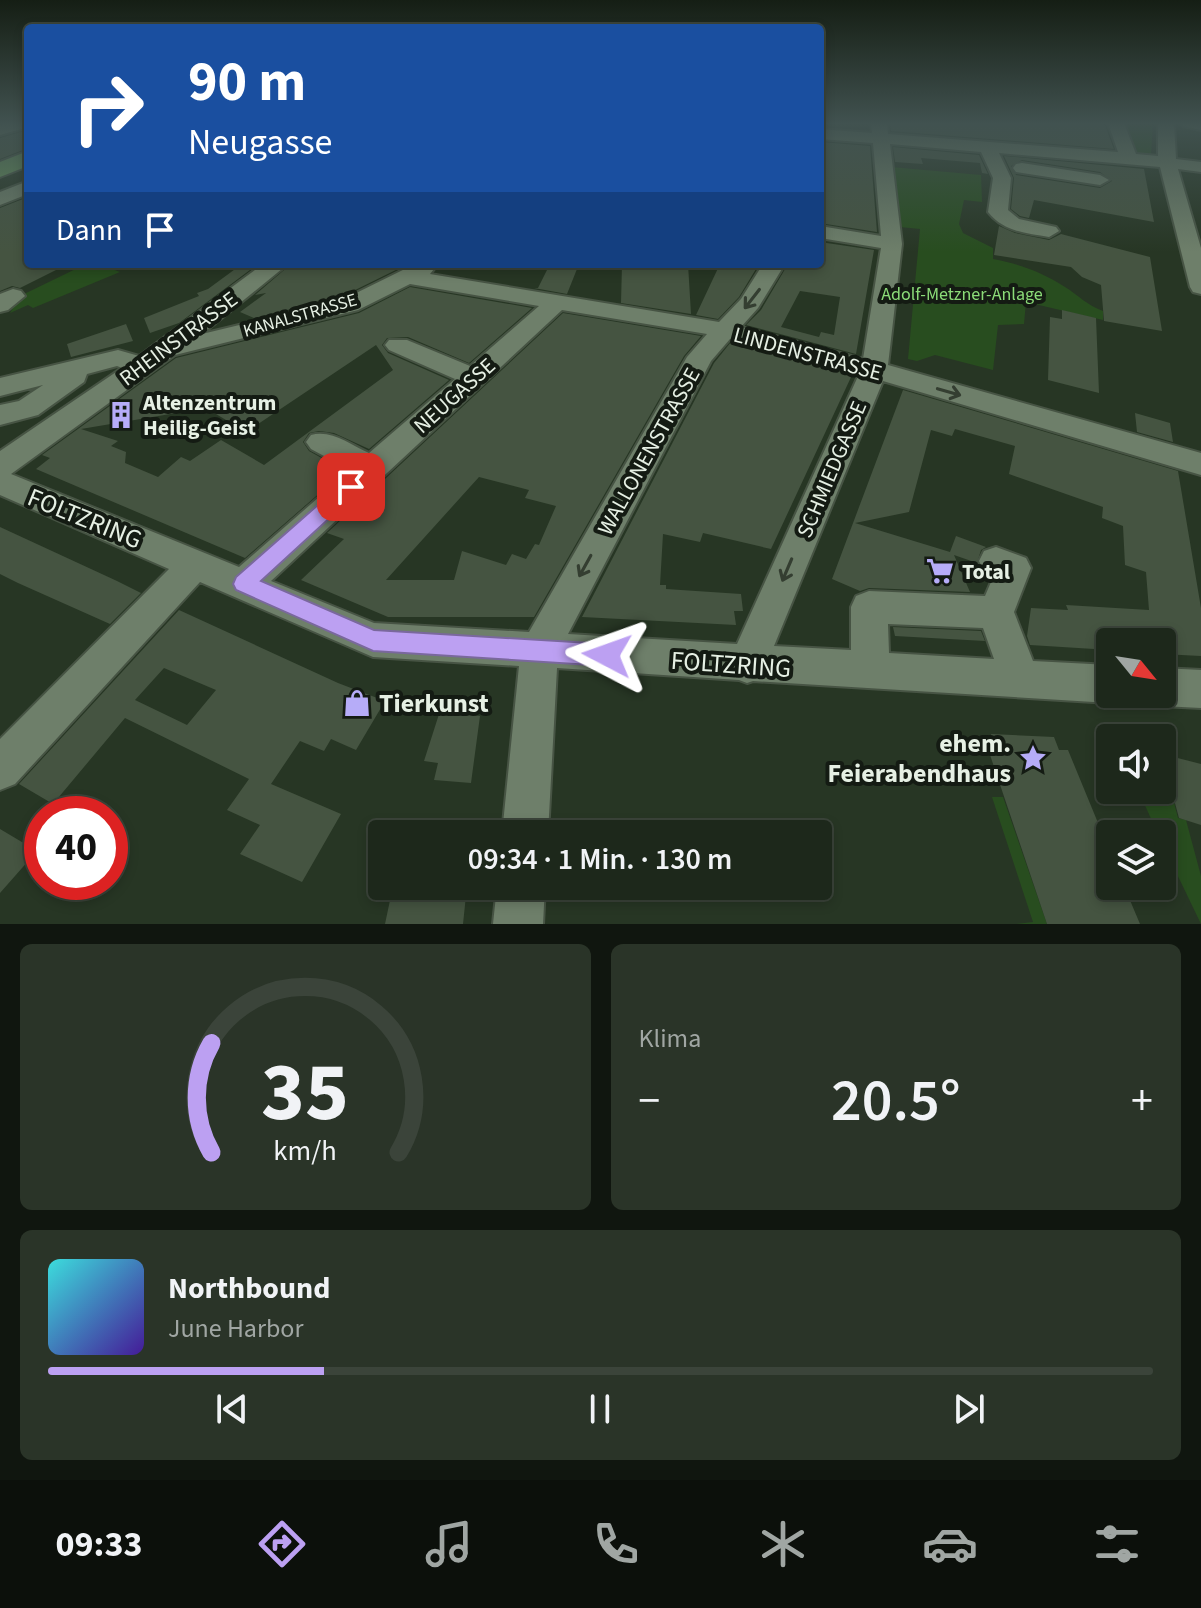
<!DOCTYPE html>
<html lang="de">
<head>
<meta charset="utf-8">
<style>
  :root { --surface:#1d281b; --page:#2a3428; --text:#f1f3f6; --muted:#a0a6a3; --line:#3b443a; --accent:#bca0f2 }
  body { margin:0; font-family:"Source Sans 3",sans-serif; background:var(--page); color:var(--text); height:100vh; display:flex; flex-direction:column; font-size:30px; white-space:nowrap }
  * { box-sizing:border-box; margin:0 }
  p { font-size:26px; color:var(--muted) }
  .icon { flex:none; width:44px; height:44px; fill:none; stroke:currentColor; stroke-width:2; stroke-linecap:round; stroke-linejoin:round }
  .map { position:relative; height:924px; overflow:hidden }
  .side { display:flex; flex-direction:column; gap:20px; padding:20px; background:#10160f; flex:1 }
  .side>* { flex:none }
  .top-card { position:absolute; left:24px; top:24px; width:800px; height:244px; border-radius:8px; box-shadow:0 4px 12px #0003,0 0 0 2px var(--line); background:#1a4fa0; color:#fff; overflow:hidden }
  .needle { width:52px; rotate:120deg }
  .fabs { position:absolute; left:1096px; top:628px; display:grid; gap:16px }
  .fabs a { display:grid; place-items:center; width:80px; height:80px; border-radius:8px; background:var(--surface); box-shadow:0 4px 12px #0003,0 0 0 2px var(--line); font-size:40px }
  .speed { position:absolute; left:24px; top:796px; display:flex; gap:16px; font-size:40px; font-weight:700; text-align:center }
  .speed>* { display:grid; place-content:center; width:104px; height:104px; border-radius:50%; background:var(--surface); box-shadow:0 4px 12px #0003,0 0 0 2px var(--line); line-height:1 }
  .speed .limit { border:12px solid #d22; background:#fff; color:#111 }
  .pin { position:absolute; display:grid; place-items:center; width:68px; height:68px; color:#fff; margin:-34px; border-radius:16px; box-shadow:0 4px 12px #0006 }
  .me { position:absolute; width:88px; margin:-44px; rotate:274deg; stroke-linejoin:round; filter:drop-shadow(0 0 6px #0008) }
  .turn { display:flex; align-items:center; gap:28px; height:168px; padding:0 32px; font-size:36px }
  .turn .icon { width:104px; height:104px; stroke-width:2.5 }
  .turn b { display:block; font-size:56px; line-height:68px }
  .then { display:flex; align-items:center; height:76px; padding:0 32px; background:#0003; gap:16px; font-size:30px }
  .big { font-size:60px; font-weight:600; line-height:1.1 }
  .side .widget { flex:1; display:flex; flex-direction:column; justify-content:center; gap:12px; min-width:0; padding:0 28px; border-radius:12px; background:var(--page) }
  .side .dial { align-items:center; gap:0 }
  .dial svg { height:208px; overflow:visible; fill:none; stroke:var(--line); stroke-width:7; stroke-linecap:round; text-anchor:middle }
  .dial text { fill:var(--text); stroke:none }
  .song { display:flex; align-items:center; gap:24px }
  .cover { width:96px; height:96px; border-radius:12px; background:linear-gradient(135deg,hsl(180 70% 55%),hsl(260 70% 35%)) }
  .played { height:8px; border-radius:4px; background:linear-gradient(90deg,var(--accent) 25%,var(--line) 25%) }
  .keys { display:flex; justify-content:space-around; direction:ltr }
  .heat { display:flex; justify-content:space-between; align-items:center; font-size:44px; direction:ltr }
  .side .tiles { flex:1; display:grid; gap:20px; grid-template-columns:1fr 1fr }
  .widget:last-child { grid-column:span 2 }
  .trip { position:absolute; left:368px; top:820px; width:464px; height:80px; border-radius:8px; background:var(--surface); box-shadow:0 4px 12px #0003,0 0 0 2px var(--line); font-weight:600; line-height:80px; text-align:center }
  .tabs { display:flex; height:128px; justify-content:space-around; align-items:center; background:#0c100b; color:var(--muted) }
  .tabs .icon { width:56px; height:56px }
  .tabs .selected { color:var(--accent) }
  .tabs b { font-size:36px; color:var(--text) }
  .map>svg:first-child { display:block }
  .green { fill:#284d1f }
  .building { fill:#455441; fill-rule:evenodd }
  .lines { fill:none; stroke-linecap:round; stroke-linejoin:round }
  .minor-casing { stroke:#475444; stroke-width:4 }
  .major-casing { stroke:#475444; stroke-width:4 }
  .minor { fill:#6e7f6a; fill-rule:evenodd }
  .major { fill:#67955c; fill-rule:evenodd }
  .oneway { stroke:#343e31 }
  .route { fill:#bca0f2; stroke:#7a689d; stroke-width:2 }
  .labels { text-anchor:middle; stroke-width:8; stroke-linejoin:round; paint-order:stroke }
  .far-park-label { font-size:18px; fill:#8bdb78; stroke:#141b13 }
  .far-street-label { font-size:18px; fill:#e6f0e4; stroke:#141b13 }
  .street-label { font-size:22px; fill:#e6f0e4; stroke:#141b13 }
  .poi-label { font-size:22px; font-weight:bold; fill:#e6f0e4; stroke:#141b13; text-anchor:start }
  .near-street-label { font-size:26px; fill:#e6f0e4; stroke:#141b13 }
  .near-poi-label { font-size:26px; font-weight:bold; fill:#e6f0e4; stroke:#141b13; text-anchor:start }
</style>
</head>
<body>
<div class="map">
<svg width="1201" height="924" viewBox="0 0 1201 924">
  <rect width="100%" height="100%" fill="#273624"/>
  <path class="green" d="M1122,123H1153L1151,154L1141,155L1129,151Z
    M891,167L981,175L982,202L964,200L959,224L963,233L993,248V259C1020,264 1042,272 1065,287C1078,295 1088,306 1103,311V320L1026,302L1024,324L998,325L993,370L935,355L917,361L908,359L920,229L900,227Z
    M86,264H98L120,272L33,308L28,305L10,313L20,296Z
    M1162,757L1178,818L1186,820L1201,876V924L1162,843V834H1158L1138,790H1162Z
    M992,797H1003L1047,924H1016L1033,922Z"/>
  <path class="building" d="M890,123H1104L1114,149L891,131Z
    M28,130V148L0,159V138Z
    M820,142L870,146L877,232L826,224L820,199Z
    M893,147L979,155L988,174L982,173L980,163L921,158L923,164L895,162Z
    M1004,156L1144,169L1154,222L1034,200L1029,218L1020,216L1011,209L1014,178ZM1022,160L1100,172L1112,181L1100,188L1016,175L1011,166Z
    M28,197V264H68L20,288L12,286L0,291V208Z
    M999,226L1015,233L1049,240L1061,234L1150,257L1162,331L1104,321L1101,285L1082,277L1071,267L994,255Z
    M820,242L874,250L856,354L746,325L761,310L788,264H820ZM800,291L840,297L834,335L821,332L819,337L781,327Z
    M242,264H258L179,323L150,333L144,318L199,296L197,293L208,289Z
    M291,264H408L341,297L254,318L240,312L266,293L255,295Z
    M550,264H579L567,294L534,288H538Z
    M622,264H688L691,314L621,303Z
    M720,264H759L739,297L718,319L696,315Z
    M410,287L532,308L469,363L408,337L387,338L382,345L388,353L449,380L369,449L334,433L319,431L309,433L303,442L309,451L345,471L245,558L36,469L50,458L42,455L176,358L359,313ZM376,345L393,370L264,465L221,440L190,461L181,457L158,477L125,463L126,452L111,446L118,441L81,429L206,408L246,432Z
    M1062,310L1096,318L1099,393L1048,380L1050,317L1062,319Z
    M563,313L701,336L684,356L534,617H388L301,580L344,539L327,533ZM479,477L529,490L525,498L556,506L539,545L535,544L526,559L512,554L506,565L462,551L454,580H386Z
    M126,324L133,341L71,357L67,344Z
    M731,342L852,375L771,549L703,533L700,542L663,534L660,585H666V589L741,594L743,611H734L736,625L582,617L714,363Z
    M903,390L1178,471L1201,608V656L1162,654V642H1110V650L1030,645L1027,636L1031,608L1068,610L1066,605L1149,610L1146,572L1125,565L1123,526L1102,518L1103,507L1009,474L1015,446L955,429L952,436L931,430L909,512L855,523L950,552L956,536L986,547L981,550L977,563L954,555L970,592L869,588L860,591L832,579Z
    M1135,413L1170,423L1173,442L1137,432Z
    M0,527L117,581L141,593L110,624L18,583L0,574Z
    M179,610L338,683L385,701L356,750L331,739L324,751L300,741L271,784L341,814L302,882L240,854L260,825L227,810L249,779L125,718L53,804L19,784ZM164,668L216,690L187,725L135,700Z
    M893,627L981,631L985,641L895,636Z
    M440,711L480,716L471,783L434,780L438,763L424,761Z
    M991,734L1054,737L1059,750H1068L1110,852V886H1124L1140,924H1047L987,746L996,747Z
    M1162,754L1201,764V825L1179,818L1168,777L1162,776Z
    M0,829L37,851L0,893Z
    M393,886H467L463,924H385Z"/>
  <g class="lines">
    <g class="minor-casing">
      <path id="minor" d="M8,123H28V127L0,135V125Z
        M871,123H887L888,134L1118,152L1108,123H1124L1136,154L1158,156V123H1174L1176,159L1201,162V172L1178,169L1201,248V294L1193,292L1190,287L1160,167L999,153L1011,178L1008,210L1019,219L1056,227L1059,231L1049,237C1026,233 1004,232 988,212L993,178L981,152L890,144L902,244L888,365L1201,453V475L883,381L774,646L851,650V607L856,596L869,591L985,596L994,575L984,571L979,561L984,551L996,547L1026,558L1031,568L1014,612L1033,661L1110,665V694H1125L1124,697L1110,703L753,681L747,683L739,680L557,668L548,834H502L519,666L373,657L200,582L15,784L0,790V739L169,569L0,495V451L122,368L117,366L87,374L84,382L38,415L0,425V405L19,401L43,385L0,396V378L118,350L139,356L263,264H288L202,334L342,300L415,264H431L434,269L430,274L719,322L741,299L763,264H785L758,308L741,327L863,359L881,248L820,238V226L881,236L873,143L820,139V129L872,133ZM410,284L539,306L470,366L407,340H389L385,345L389,350L455,379L369,453C351,445 331,429 311,435L306,442L311,449L350,470L239,567L11,474L175,355L358,310ZM562,310L707,334L687,357L529,632L374,623L271,581ZM730,339L859,374L737,644L568,634L711,361ZM888,624L983,628L994,659L889,653Z
        M1181,123H1201V130L1183,126Z
        M1022,163L1100,175L1109,180L1100,185L1016,172L1013,168L1016,164Z
        M28,181V194L0,205V192Z
        M13,289L21,291L25,296L8,310L0,312V294Z
        M1162,668L1201,670V708L1162,706L1148,700L1145,694H1162Z
        M497,886H545L543,924H493Z"/>
    </g>
    <g class="major-casing">
      <path id="major" d="M28,151V166L0,177V162Z"/>
    </g>
    <use href="#minor" class="minor"/>
    <use href="#major" class="major"/>
  </g>
  <defs><path id="oneway-shaft" d="M-6 0H5M1.5-3L5.5 0L1.5 3" fill="none" stroke-width="1.6" stroke-linecap="round" stroke-linejoin="round" transform="scale(2)"/></defs>
  <g class="oneway">
    <use href="#oneway-shaft" transform="translate(752 299) rotate(128)"/>
    <use href="#oneway-shaft" transform="translate(949 392) rotate(16)"/>
    <use href="#oneway-shaft" transform="translate(585 566) rotate(119)"/>
    <use href="#oneway-shaft" transform="translate(787 570) rotate(113)"/>
  </g>
  <linearGradient id="sky" x2="0" y2="1"><stop stop-color="#151e14"/><stop offset="0.49" stop-color="#415250"/><stop offset="1" stop-color="#415250" stop-opacity="0"/></linearGradient>
  <rect width="1201" height="252" fill="url(#sky)"/>
  <path class="route" d="M351,480L358,482L360,487L358,492L261,581L374,630L607,644L615,648L619,655L615,663L607,666L373,651L236,590L233,584L236,577L344,482Z"/>
  <defs>
    <g id="building-bare" transform="scale(2.16)"><path d="M-4-6H4V6H1V3H-1V6H-4ZM-2.5-4.3h1.7v1.8h-1.7ZM.8-4.3h1.7v1.8H.8ZM-2.5-1h1.7V.8h-1.7ZM.8-1h1.7V.8H.8Z" fill="#b6acf8" stroke="#141b13" stroke-width="2.5" paint-order="stroke"/></g>
    <g id="supermarket-bare" transform="scale(2.16)"><path d="M-6-5.5h2.5l.6 2H6L4.5 2H-2.5L-4.4-4H-6ZM-1.5 3.2a1.3 1.3 0 1 0 .1 0ZM3 3.2a1.3 1.3 0 1 0 .1 0Z" fill="#b6acf8" stroke="#141b13" stroke-width="2.5" paint-order="stroke"/></g>
    <g id="shop-bare" transform="scale(2.16)"><path d="M-5-2.5h2.3a2.7 3.5 0 0 1 5.4 0H5L5.5 6h-11ZM-1.5-2.5h3a1.5 2.3 0 0 0-3 0Z" fill="#b6acf8" stroke="#141b13" stroke-width="2.5" paint-order="stroke"/></g>
    <g id="sight-bare" transform="scale(2.16)"><path d="M0-6L1.8-2.2L6-1.7L2.9 1.2L3.7 5.4L0 3.3L-3.7 5.4L-2.9 1.2L-6-1.7L-1.8-2.2Z" fill="#b6acf8" stroke="#141b13" stroke-width="2.5" paint-order="stroke"/></g>
  </defs>
  <g fill-rule="evenodd">
    <use href="#building-bare" x="121" y="415"/>
    <use href="#supermarket-bare" x="940" y="571"/>
    <use href="#shop-bare" x="357" y="703"/>
    <use href="#sight-bare" x="1033" y="758"/>
  </g>
  <g class="labels">
    <g class="far-park-label">
      <text x="962" y="300">Adolf-Metzner-Anlage</text>
    </g>
    <g class="far-street-label">
      <text transform="translate(300 315) rotate(-16)" y="6">KANALSTRASSE</text>
    </g>
    <g class="street-label">
      <text transform="translate(178 338) rotate(-37)" y="8">RHEINSTRASSE</text>
      <text transform="translate(808 353) rotate(15)" y="8">LINDENSTRASSE</text>
      <text transform="translate(454 395) rotate(-42)" y="8">NEUGASSE</text>
      <text transform="translate(648 451) rotate(-61)" y="8">WALLONENSTRASSE</text>
      <text transform="translate(831 469) rotate(-67)" y="8">SCHMIEDGASSE</text>
    </g>
    <g class="poi-label">
      <text x="143" y="410">Altenzentrum<tspan x="143" dy="25">Heilig-Geist</tspan></text>
      <text x="962" y="579">Total</text>
    </g>
    <g class="near-street-label">
      <text transform="translate(85 518) rotate(22)" y="9">FOLTZRING</text>
      <text transform="translate(731 664) rotate(4)" y="9">FOLTZRING</text>
    </g>
    <g class="near-poi-label">
      <text x="379" y="712">Tierkunst</text>
      <text x="1011" y="752" text-anchor="end">ehem.<tspan x="1011" dy="30">Feierabendhaus</tspan></text>
    </g>
  </g>
</svg>
<div class="fabs">
<a><svg class="needle" viewBox="-14 -14 28 28"><path d="M0-13l5 13h-10z" fill="#e53935"/><path d="M0 13l5-13h-10z" fill="#a0a6a3"/></svg></a>
<a><svg class="icon" aria-label="sound" viewBox="0 0 24 24"><path d="M4 9h4l5-4v14l-5-4H4zM17 9q2 3 0 6"/></svg></a>
<a><svg class="icon" aria-label="layers" viewBox="0 0 24 24"><path d="M12 4l9 5-9 5-9-5zM3 14l9 5 9-5"/></svg></a>
</div>
<div class="speed"><div class="limit">40</div></div>
<div class="pin" style="left:351px;top:487px;background:#d93025"><svg class="icon" aria-label="arrive" viewBox="0 0 24 24"><path d="M6 21V4h12l-3 4 3 4H6"/></svg></div>
<svg class="me" style="left:607px;top:655px" viewBox="-20 -20 40 40"><path d="M0-17L14 15 0 8-14 15z" fill="#bca0f2" stroke="#fff" stroke-width="4"/></svg>
<div class="trip">09:34 · 1 Min. · 130 m</div>
<div class="top-card">
<div class="turn"><svg class="icon" aria-label="right" viewBox="0 0 24 24"><path d="M7 20v-9h11M14 6l5 5-5 5"/></svg><div><b>90 m</b>Neugasse</div></div>
<div class="then">Dann<svg class="icon" aria-label="arrive" viewBox="0 0 24 24"><path d="M6 21V4h12l-3 4 3 4H6"/></svg></div>
</div>
</div>
<section class="side">
<div class="tiles">
<div class="widget dial"><svg viewBox="0 0 100 80">
<path d="M14 69A42 42 0 1 1 86 69"/>
<path d="M14 69A42 42 0 0 1 14 27" stroke="#bca0f2"/>
<text x="50" y="56" font-size="32" font-weight="700">35</text>
<text x="50" y="72" font-size="11">km/h</text>
</svg></div>
<div class="widget"><p>Klima</p>
<div class="heat"><a>−</a><b class="big">20.5°</b><a>+</a></div>
</div>
<div class="widget">
<div class="song"><i class="cover"></i><div><b>Northbound</b><p>June Harbor</p></div></div>
<div class="played"></div>
<div class="keys"><svg class="icon" aria-label="previous" viewBox="0 0 24 24"><path d="M18 5L8 12l10 7zM5 5v14"/></svg><svg class="icon" aria-label="pause" viewBox="0 0 24 24"><path d="M8 5v14M16 5v14"/></svg><svg class="icon" aria-label="next" viewBox="0 0 24 24"><path d="M6 5l10 7-10 7zM19 5v14"/></svg></div>
</div>
</div>
</section>
<nav class="tabs">
<b>09:33</b>
<svg class="icon selected" aria-label="directions" viewBox="0 0 24 24"><path d="M12 3l9 9-9 9-9-9zM9 14v-3h6M13 9l2 2-2 2"/></svg>
<svg class="icon" aria-label="music" viewBox="0 0 24 24"><path d="M9 18V5l10-2v13"/><circle cx="6" cy="18" r="3"/><circle cx="16" cy="16" r="3"/></svg>
<svg class="icon" aria-label="phone" viewBox="0 0 24 24"><path d="M5 4h4l2 5-3 2q2 4 5 5l2-3 5 2v4C11 20 4 13 5 4z"/></svg>
<svg class="icon" aria-label="climate" viewBox="0 0 24 24"><path d="M12 3v18M4 7l16 10M4 17L20 7"/></svg>
<svg class="icon" aria-label="car" viewBox="0 0 24 24"><path d="M5 17H2v-5l4-1 3-4h7l3 4 3 1v5h-3M9 17h6M6 11h13"/><circle cx="7" cy="17" r="2"/><circle cx="17" cy="17" r="2"/></svg>
<svg class="icon" aria-label="filters" viewBox="0 0 24 24"><path d="M4 7h16M4 17h16"/><circle cx="9" cy="7" r="2"/><circle cx="15" cy="17" r="2"/></svg>
</nav>
</body>
</html>
